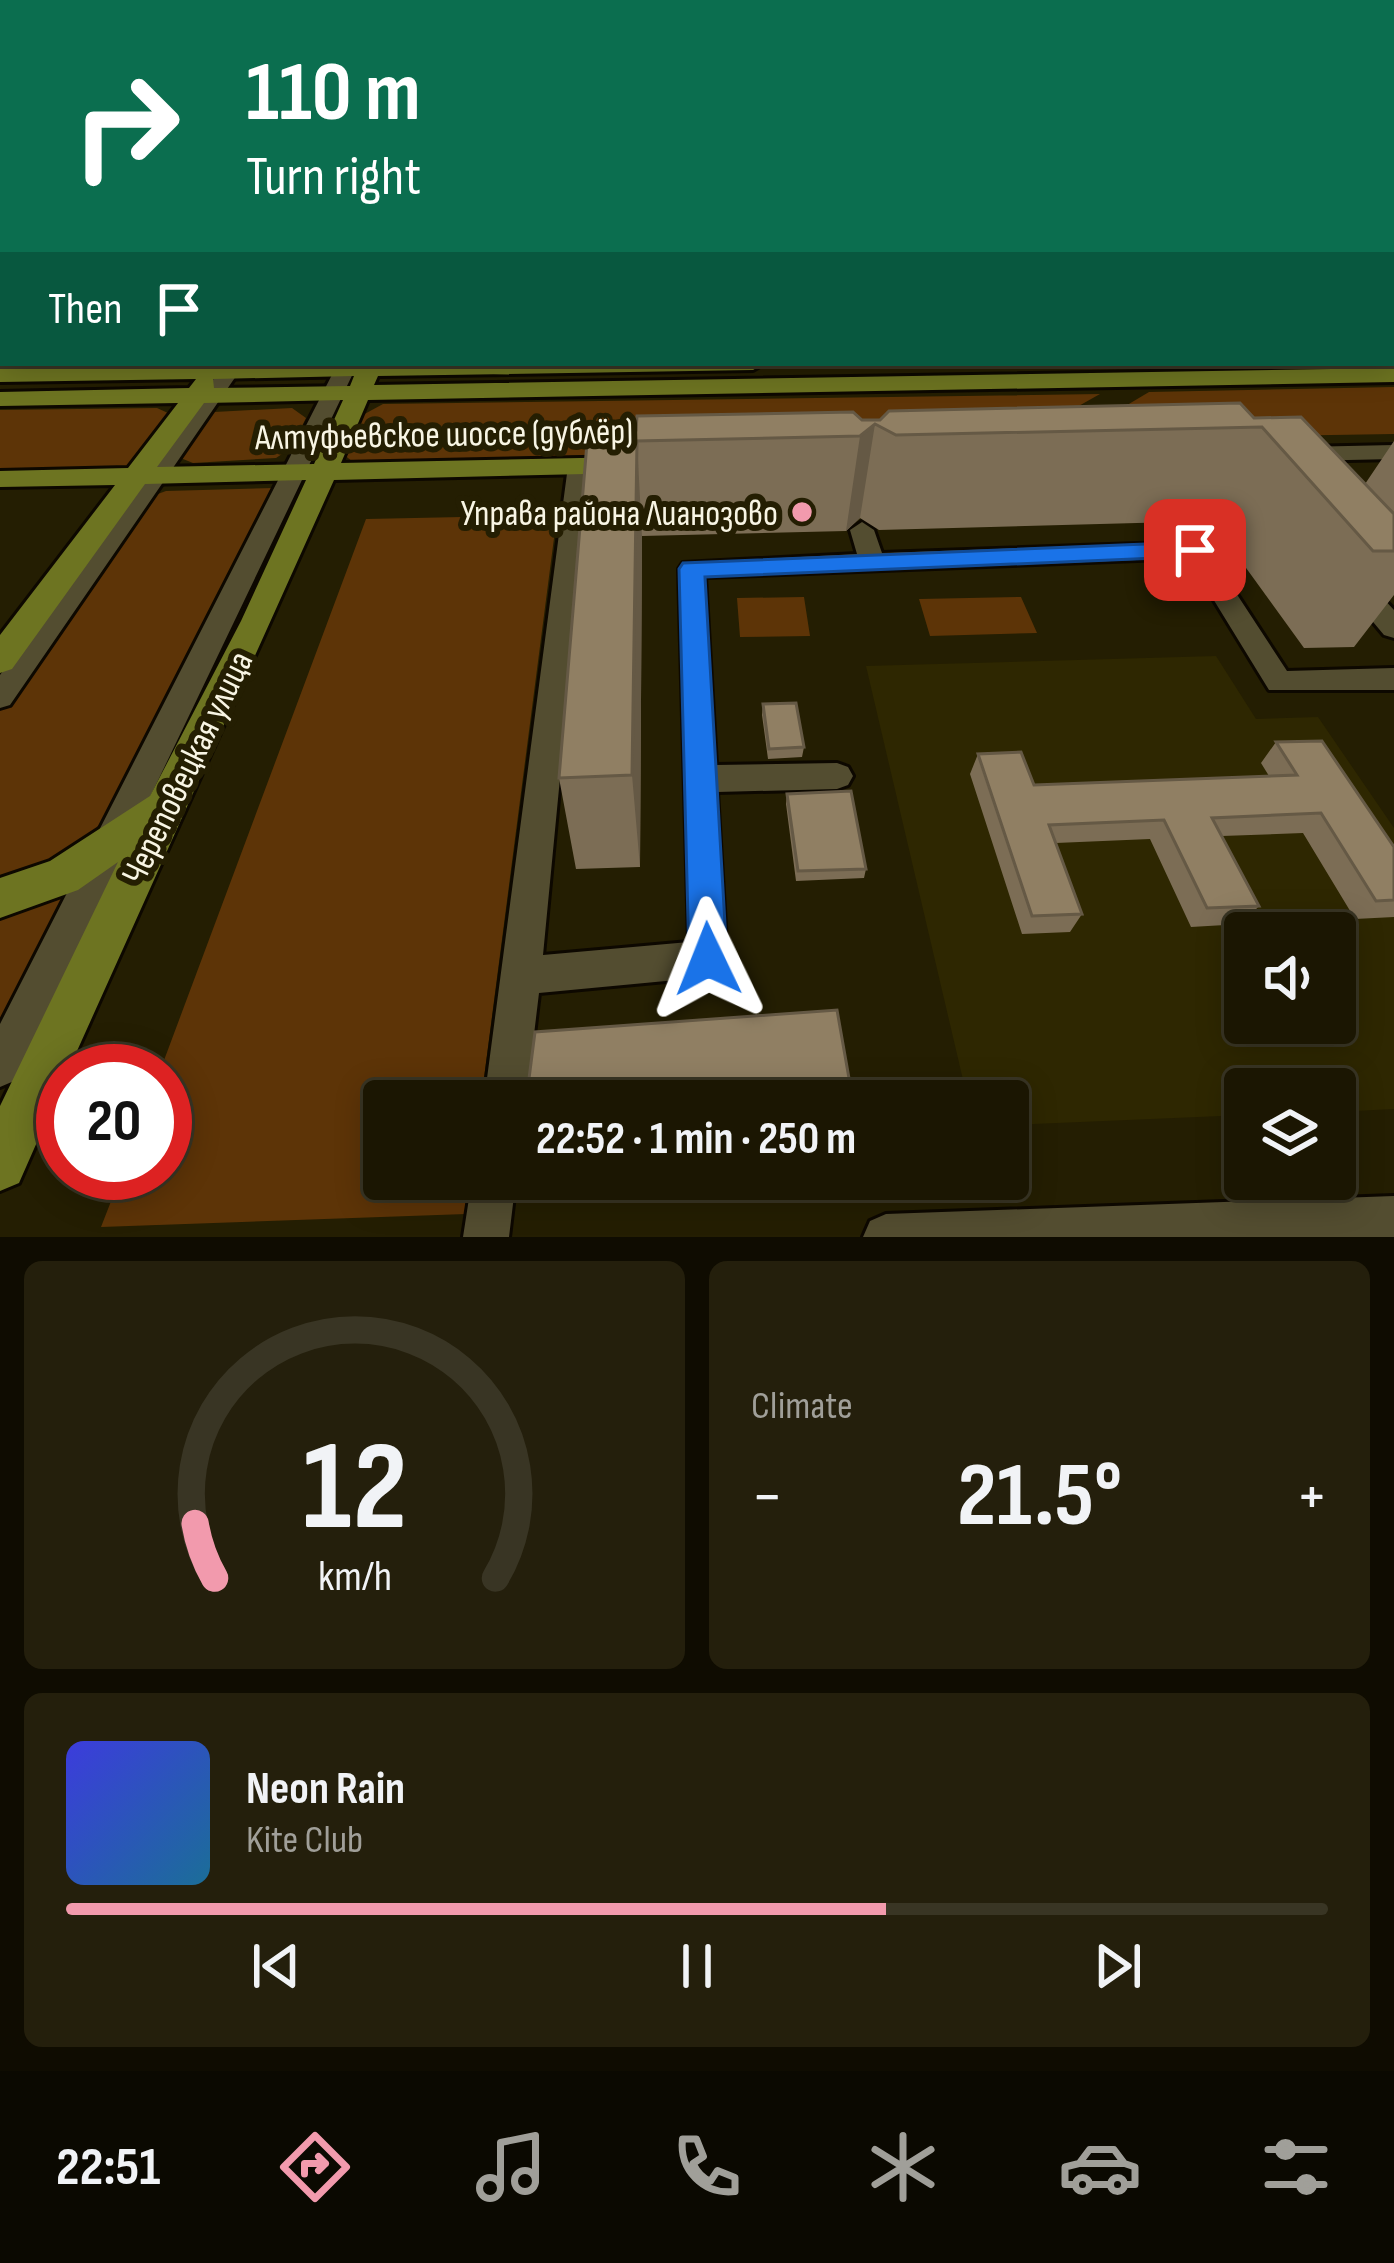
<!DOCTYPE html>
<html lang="en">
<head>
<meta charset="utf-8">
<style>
  :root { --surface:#1b1602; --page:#241f0c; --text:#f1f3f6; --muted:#a09f99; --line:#393524; --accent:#f29aad }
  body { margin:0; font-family:"Sofia Sans Condensed",sans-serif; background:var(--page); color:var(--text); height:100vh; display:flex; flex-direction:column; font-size:45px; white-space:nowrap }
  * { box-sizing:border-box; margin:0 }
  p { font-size:39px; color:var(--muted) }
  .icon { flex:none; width:66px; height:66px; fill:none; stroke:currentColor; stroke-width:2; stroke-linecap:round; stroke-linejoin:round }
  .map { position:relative; height:1237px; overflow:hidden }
  .sheet { display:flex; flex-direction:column; gap:24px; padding:24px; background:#0f0c01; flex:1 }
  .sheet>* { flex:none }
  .banner { position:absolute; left:0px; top:0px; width:1395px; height:366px; box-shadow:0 6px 30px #0003,0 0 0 3px var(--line); background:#0b6e4f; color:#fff; overflow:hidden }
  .controls { position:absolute; left:1224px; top:912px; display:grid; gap:24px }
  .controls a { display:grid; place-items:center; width:132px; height:132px; border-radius:12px; background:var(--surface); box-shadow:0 6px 30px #0003,0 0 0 3px var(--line); font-size:60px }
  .speed { position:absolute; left:36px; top:1044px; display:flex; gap:24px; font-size:60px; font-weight:700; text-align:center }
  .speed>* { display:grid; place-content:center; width:156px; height:156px; border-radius:50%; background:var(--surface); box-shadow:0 6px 30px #0003,0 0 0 3px var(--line); line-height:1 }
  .speed .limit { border:18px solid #d22; background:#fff; color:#111 }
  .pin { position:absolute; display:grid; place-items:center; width:102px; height:102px; color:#fff; margin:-51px; border-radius:24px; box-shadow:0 6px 18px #0006 }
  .me { position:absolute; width:132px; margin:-66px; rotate:358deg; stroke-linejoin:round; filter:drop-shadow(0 0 9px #0008) }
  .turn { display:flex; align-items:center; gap:42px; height:252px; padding:0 48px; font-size:54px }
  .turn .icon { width:156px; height:156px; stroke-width:2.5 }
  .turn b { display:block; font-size:84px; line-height:102px }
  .then { display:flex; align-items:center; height:114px; padding:0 48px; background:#0003; gap:24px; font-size:45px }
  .big { font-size:90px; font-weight:700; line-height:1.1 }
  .sheet .card { flex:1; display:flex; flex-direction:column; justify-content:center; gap:18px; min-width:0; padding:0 42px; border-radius:18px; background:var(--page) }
  .sheet .dial { align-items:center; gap:0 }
  .dial svg { height:312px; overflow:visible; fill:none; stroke:var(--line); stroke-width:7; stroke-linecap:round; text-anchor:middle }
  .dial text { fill:var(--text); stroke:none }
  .song { display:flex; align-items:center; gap:36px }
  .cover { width:144px; height:144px; border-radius:18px; background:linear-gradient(135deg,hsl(240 70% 55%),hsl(200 70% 35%)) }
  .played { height:12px; border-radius:6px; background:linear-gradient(90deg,var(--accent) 65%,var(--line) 65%) }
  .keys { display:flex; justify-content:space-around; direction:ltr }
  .heat { display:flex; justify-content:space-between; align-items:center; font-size:66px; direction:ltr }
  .sheet .tiles { flex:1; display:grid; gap:24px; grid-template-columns:1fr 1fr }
  .card:last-child { grid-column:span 2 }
  .trip { position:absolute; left:363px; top:1080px; width:666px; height:120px; border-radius:12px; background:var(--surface); box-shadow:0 6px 30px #0003,0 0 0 3px var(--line); font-weight:700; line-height:120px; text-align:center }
  .tab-bar { display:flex; height:192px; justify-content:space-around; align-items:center; background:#0b0901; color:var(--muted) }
  .tab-bar .icon { width:84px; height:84px }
  .tab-bar .current { color:var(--accent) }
  .tab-bar b { font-size:54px; color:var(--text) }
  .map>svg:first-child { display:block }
  .built { fill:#2e2701; fill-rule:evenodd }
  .green { fill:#5d3407 }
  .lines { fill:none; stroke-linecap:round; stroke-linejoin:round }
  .minor-casing { stroke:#0d0800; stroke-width:6 }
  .major-casing { stroke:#0d0800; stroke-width:6 }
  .minor { fill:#534d30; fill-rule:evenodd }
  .major { fill:#6d7421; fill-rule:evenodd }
  .wall { fill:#7c6d55 }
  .shaded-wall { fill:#655945 }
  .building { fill:#907f63; stroke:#655945; stroke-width:3 }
  .route { fill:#1a73e8; stroke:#114b97; stroke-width:3 }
  .poi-dot { fill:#f29aad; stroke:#241e02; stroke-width:4.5 }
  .labels { text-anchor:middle; stroke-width:12; stroke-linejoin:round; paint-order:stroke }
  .street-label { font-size:36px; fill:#f8f5e4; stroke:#241e02 }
  .poi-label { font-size:36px; fill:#f8f5e4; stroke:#241e02; text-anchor:end }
</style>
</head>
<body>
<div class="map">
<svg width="1394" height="1237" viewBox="0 0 1394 1237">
  <rect width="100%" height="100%" fill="#241e02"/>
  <path class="built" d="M1216,656L1256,719L1318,717L1394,828V1109L1335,1112V1089H1245V1115L1008,1125V1101H968L866,666ZM1245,933H1335V1023H1245Z"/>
  <path class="green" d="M1394,387V434L1070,439L1149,392Z
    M1100,394L997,452L365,463L353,462L343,454L359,417L383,404Z
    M157,408L168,413L139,457L126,467L0,471V410Z
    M292,408L306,418L291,448L276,458L193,463L183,459L181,452L205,417L214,412Z
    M274,488L281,490L121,814L55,863L0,879V710L144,499L166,491Z
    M557,515L481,1101H384V1179H471L466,1214L101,1227L122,1173H165V1071H160L366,519Z
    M804,597L810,636L740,637L737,598Z
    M1021,597L1037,633L930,636L919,599Z
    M99,876L0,1081V918L51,901Z"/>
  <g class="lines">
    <g class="minor-casing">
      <path id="minor" d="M0,257H3V267H0Z
        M0,323H3V333H0Z
        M225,363H245L10,705L0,708V675Z
        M338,363H358L14,1081L0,1087V1024Z
        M1394,445V459L1302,461L1291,454L1302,447Z
        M579,459L590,466L543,955L689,942L679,569L683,563L857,554L850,530L862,522L874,530L882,553L1195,542L1204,544L1287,671L1394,668V690H1269L1188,558L705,577L716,765L837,763L848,767L853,776L848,785L837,789L717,792L727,959L721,972L708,977L539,993L526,1101H484L568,466Z
        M1357,577L1366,580L1394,610V638L1384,635L1348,592L1344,586Z
        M472,1179H516L509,1237H463Z
        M1394,1196V1237H863L870,1221L886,1214Z"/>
    </g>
    <g class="major-casing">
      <path id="major" d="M1392,301H1394V313H1392Z
        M307,363H765L753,370L378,376L374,385L1394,368V382L368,400L341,463L629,457L643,465L629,473L334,480L68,1071H63V1083L19,1183L0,1191V1106L118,862L78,890L0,918V878L50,861L150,796L241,621L306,480L145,484L12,669L0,673V635L115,485L0,487V471L128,468L178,403L0,406V392L189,388L196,379L0,382V368ZM354,376L350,386L214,388L213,379ZM343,400L314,464L157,467L204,403Z"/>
    </g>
    <use href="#minor" class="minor"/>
    <use href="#major" class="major"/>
  </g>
  <path class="wall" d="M1392,150H1394V279H1392Z
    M3,186V248L0,243V188Z
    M1254,418L1365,484L1394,441V595L1354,647L1304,648L1212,521L879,530L860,518L846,531L642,536L640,867L576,869L559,778L588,431L862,420Z
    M763,704L804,747L802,757L768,759L762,715Z
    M1276,742L1394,847V917L1355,919L1303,833L1222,836L1259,906L1242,924L1191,927L1150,839L1056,843L1082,914L1070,932L1022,934L970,774L978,754L1034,785L1269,776L1261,763Z
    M787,794L866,869L864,878L796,881L786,804Z"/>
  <path class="shaded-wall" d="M0,150H3V168L0,170Z
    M875,424L860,518L846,531L860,436Z
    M637,441L642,536L640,867L632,775Z"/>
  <path class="building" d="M1392,150H1394V225H1392Z
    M3,186V203H0V188Z
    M1240,403L1254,418L1301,417L1394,514V551H1373L1262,427L896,435L875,424L860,436L637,441L632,775L559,778L588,431L636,430L637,416L853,412L862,420H880L889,411Z
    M796,703L804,747L769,749L763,704Z
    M1322,741L1394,847V900L1376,901L1321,813L1212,818L1259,906L1207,908L1164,820L1049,825L1082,914L1032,916L978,754L1021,752L1034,785L1297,775L1276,742Z
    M851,791L866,869L798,871L787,794Z
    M837,1010L853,1101H518L527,1094L535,1032Z"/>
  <linearGradient id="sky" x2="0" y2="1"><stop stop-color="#141001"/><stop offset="0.46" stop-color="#3f4139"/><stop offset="1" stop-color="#3f4139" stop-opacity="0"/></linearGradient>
  <rect width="1394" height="323" fill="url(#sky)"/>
  <path class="route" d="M1195,542L1207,550L1204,556L705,577L727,959L722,973L708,978L695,973L689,959L679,569L683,563Z"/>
  <circle class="poi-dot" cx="802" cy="512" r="12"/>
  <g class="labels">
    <g class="street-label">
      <text transform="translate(444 433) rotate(-1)" y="13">Алтуфьевское шоссе (дублёр)</text>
      <text transform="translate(186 767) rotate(-64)" y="13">Череповецкая улица</text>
    </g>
    <g class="poi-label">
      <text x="778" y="525">Управа района Лианозово</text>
    </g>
  </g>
</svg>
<div class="controls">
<a><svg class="icon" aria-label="sound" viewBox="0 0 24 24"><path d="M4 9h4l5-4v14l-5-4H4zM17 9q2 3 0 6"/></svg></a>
<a><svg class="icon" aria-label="layers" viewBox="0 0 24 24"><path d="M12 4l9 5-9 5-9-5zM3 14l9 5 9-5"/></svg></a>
</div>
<div class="speed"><div class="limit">20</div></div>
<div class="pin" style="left:1195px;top:550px;background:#d93025"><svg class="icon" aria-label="arrive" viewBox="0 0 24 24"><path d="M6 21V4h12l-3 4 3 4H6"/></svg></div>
<svg class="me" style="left:708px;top:959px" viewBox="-20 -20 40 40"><path d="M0-17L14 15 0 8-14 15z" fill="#1a73e8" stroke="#fff" stroke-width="4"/></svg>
<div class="trip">22:52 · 1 min · 250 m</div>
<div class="banner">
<div class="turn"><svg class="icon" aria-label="right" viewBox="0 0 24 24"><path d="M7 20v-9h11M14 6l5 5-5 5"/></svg><div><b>110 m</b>Turn right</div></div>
<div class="then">Then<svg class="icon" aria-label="arrive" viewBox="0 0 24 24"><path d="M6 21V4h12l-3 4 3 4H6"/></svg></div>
</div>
</div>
<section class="sheet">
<div class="tiles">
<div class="card dial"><svg viewBox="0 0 100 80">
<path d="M14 69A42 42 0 1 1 86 69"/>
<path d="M14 69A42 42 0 0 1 9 55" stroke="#f29aad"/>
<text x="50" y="56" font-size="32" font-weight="700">12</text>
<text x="50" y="72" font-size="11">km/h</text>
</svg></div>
<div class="card"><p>Climate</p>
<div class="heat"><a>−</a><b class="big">21.5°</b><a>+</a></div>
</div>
<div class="card">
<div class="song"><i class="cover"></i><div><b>Neon Rain</b><p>Kite Club</p></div></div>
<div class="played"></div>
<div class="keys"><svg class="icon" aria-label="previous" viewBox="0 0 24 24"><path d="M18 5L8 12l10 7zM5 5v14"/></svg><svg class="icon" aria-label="pause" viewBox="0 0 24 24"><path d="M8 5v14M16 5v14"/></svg><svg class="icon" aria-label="next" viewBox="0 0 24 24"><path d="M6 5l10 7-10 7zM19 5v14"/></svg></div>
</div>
</div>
</section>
<nav class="tab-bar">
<b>22:51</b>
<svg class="icon current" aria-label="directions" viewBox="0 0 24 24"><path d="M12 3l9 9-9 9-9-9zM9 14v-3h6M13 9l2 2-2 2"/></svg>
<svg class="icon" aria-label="music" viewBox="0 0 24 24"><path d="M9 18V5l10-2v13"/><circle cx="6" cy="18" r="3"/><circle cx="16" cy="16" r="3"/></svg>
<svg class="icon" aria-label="phone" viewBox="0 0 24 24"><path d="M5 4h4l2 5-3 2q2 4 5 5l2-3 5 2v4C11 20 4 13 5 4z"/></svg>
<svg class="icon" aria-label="climate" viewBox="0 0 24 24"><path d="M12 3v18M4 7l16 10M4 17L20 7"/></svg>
<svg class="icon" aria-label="car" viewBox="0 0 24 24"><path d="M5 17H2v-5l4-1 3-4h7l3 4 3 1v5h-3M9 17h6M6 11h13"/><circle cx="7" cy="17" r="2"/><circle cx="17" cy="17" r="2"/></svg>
<svg class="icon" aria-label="filters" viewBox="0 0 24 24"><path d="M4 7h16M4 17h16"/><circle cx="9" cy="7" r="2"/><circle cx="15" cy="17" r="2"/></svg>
</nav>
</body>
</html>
